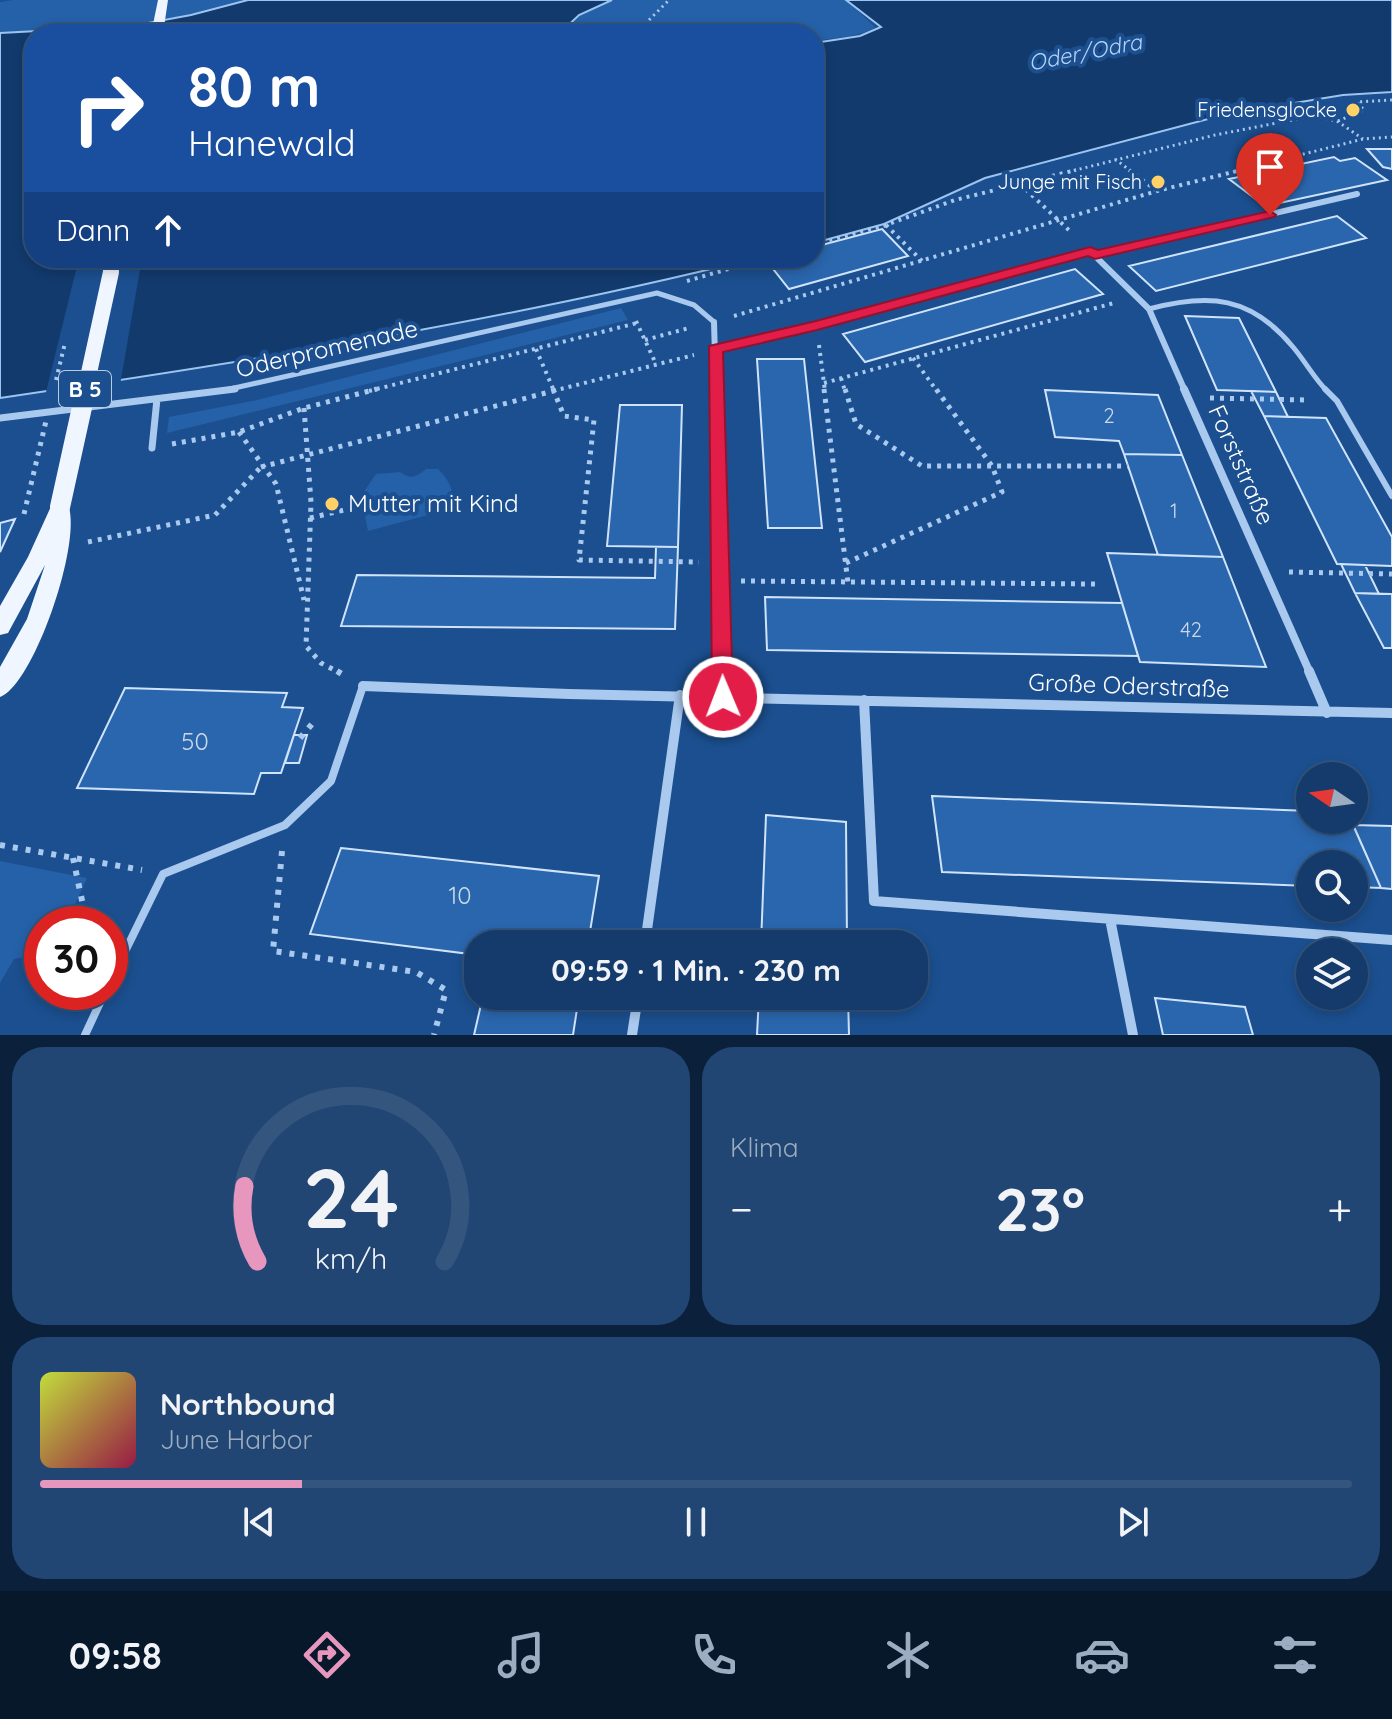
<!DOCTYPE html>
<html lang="de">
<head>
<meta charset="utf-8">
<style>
  :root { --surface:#143b6b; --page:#214673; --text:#f1f3f6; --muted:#9dadc1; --line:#33557e; --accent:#e797bd }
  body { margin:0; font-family:Quicksand,sans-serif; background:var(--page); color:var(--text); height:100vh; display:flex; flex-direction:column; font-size:30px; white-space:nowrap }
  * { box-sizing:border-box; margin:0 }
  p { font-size:26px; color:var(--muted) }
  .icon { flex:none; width:44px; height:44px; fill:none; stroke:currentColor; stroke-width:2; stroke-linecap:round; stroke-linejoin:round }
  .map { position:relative; height:1035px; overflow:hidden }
  .panel { display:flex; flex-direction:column; gap:12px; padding:12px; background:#0b203b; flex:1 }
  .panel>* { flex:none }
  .top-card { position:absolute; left:24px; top:24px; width:800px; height:244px; border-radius:32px; box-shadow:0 4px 12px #0003,0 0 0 2px var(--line); background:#1a4fa0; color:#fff; overflow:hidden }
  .needle { width:52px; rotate:283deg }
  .tools { position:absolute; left:1296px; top:762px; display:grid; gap:16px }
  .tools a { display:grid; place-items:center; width:72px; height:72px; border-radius:50%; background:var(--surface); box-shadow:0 4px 12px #0003,0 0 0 2px var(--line); font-size:40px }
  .speed { position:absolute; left:24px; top:906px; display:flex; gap:16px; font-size:40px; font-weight:700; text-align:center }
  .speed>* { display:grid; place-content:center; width:104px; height:104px; border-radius:50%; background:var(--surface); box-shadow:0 4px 12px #0003,0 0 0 2px var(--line); line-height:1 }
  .speed .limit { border:12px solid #d22; background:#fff; color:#111 }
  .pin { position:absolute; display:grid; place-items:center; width:68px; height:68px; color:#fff; margin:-82px -34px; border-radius:50% 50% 50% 0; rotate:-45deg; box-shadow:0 0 8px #0007 }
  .pin .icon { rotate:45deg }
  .me { position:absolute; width:88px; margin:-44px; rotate:359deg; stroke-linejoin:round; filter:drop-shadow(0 0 6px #0008) }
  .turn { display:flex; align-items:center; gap:28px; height:168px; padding:0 32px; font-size:36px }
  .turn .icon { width:104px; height:104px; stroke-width:2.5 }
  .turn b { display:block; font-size:56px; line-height:68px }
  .then { display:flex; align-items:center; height:76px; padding:0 32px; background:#0003; gap:16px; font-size:30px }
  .big { font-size:60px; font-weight:800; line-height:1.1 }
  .panel .tile { flex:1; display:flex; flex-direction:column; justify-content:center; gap:12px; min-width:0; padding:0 28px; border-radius:32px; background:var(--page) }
  .panel .dial { align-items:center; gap:0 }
  .dial svg { height:208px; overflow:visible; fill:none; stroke:var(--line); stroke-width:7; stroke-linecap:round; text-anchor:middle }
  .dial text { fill:var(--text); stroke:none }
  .song { display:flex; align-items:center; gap:24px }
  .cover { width:96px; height:96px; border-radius:12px; background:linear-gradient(135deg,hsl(70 70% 55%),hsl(340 70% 35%)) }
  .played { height:8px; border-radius:4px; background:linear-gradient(90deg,var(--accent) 20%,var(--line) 20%) }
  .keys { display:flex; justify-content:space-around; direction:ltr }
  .heat { display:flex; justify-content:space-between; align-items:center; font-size:44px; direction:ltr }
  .panel .tiles { flex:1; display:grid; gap:12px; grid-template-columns:1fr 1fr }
  .tile:last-child { grid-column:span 2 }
  .trip { position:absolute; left:464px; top:930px; width:464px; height:80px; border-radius:32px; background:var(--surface); box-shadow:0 4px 12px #0003,0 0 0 2px var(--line); font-weight:800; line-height:80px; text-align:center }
  .dock { display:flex; height:128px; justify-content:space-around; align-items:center; background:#08182b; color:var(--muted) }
  .dock .icon { width:56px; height:56px }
  .dock .current { color:var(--accent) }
  .dock b { font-size:36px; color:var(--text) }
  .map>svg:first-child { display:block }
  .green { fill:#2461a8 }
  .water { fill:#123a6d; stroke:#9cc4f0; stroke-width:2 }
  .pier { fill:#1b4f8f }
  .building { fill:#2a66ad; stroke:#cfe3fa; stroke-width:2 }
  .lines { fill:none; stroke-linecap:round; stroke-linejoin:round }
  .path-far3 { stroke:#a9c9ee; stroke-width:3; stroke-dasharray:2 4; stroke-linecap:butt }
  .path-far2 { stroke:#a9c9ee; stroke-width:4; stroke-dasharray:3 5; stroke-linecap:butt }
  .path-far1 { stroke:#a9c9ee; stroke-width:5; stroke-dasharray:4 6; stroke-linecap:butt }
  .path { stroke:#a9c9ee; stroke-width:6; stroke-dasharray:5 8; stroke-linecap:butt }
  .service-far2 { stroke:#a9c9ee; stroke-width:5 }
  .service-far1 { stroke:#a9c9ee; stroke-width:6 }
  .service { stroke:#a9c9ee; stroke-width:8 }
  .pedestrian-far1 { stroke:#a9c9ee; stroke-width:5 }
  .pedestrian { stroke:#a9c9ee; stroke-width:7 }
  .minor-far2 { stroke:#a9c9ee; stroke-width:6 }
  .minor-far1 { stroke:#a9c9ee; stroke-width:8 }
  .minor { stroke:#a9c9ee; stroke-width:10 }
  .primary { fill:#f0f6ff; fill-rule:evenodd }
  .path-bridge { stroke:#a9c9ee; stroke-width:5; stroke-dasharray:4 6; stroke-linecap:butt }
  .primary-bridge-far1 { stroke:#f0f6ff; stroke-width:16 }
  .primary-bridge { stroke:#f0f6ff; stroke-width:20 }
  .route { fill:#e11d48; stroke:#92132f; stroke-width:2 }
  .poi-dot { fill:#ffd166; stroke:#1b4f8f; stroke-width:3 }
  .labels { text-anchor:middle; stroke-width:8; stroke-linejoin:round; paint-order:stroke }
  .far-poi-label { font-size:20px; fill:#fff; stroke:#1b4f8f; text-anchor:end }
  .number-label { font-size:20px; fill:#cad9ea }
  .far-water-label { font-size:22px; font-style:italic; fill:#b5d3f5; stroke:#1b4f8f }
  .shield { fill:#1b4f8f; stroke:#bbcadd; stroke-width:2 }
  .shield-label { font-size:22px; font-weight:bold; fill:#fff }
  .street-label { font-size:24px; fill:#fff; stroke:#1b4f8f }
  .poi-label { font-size:24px; fill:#fff; stroke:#1b4f8f; text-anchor:start }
  .near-number-label { font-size:24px; fill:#cad9ea }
</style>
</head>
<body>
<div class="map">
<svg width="1392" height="1035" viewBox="0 0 1392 1035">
  <rect width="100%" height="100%" fill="#1b4f8f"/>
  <path class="green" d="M13,0H248L191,15L132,26L0,33V2Z
    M612,0H846L875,27C862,37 831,38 814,41V34H559L579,15Z
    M621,308L628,320L167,433L169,417L257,400Z
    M426,469H438C450,480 454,492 454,508L368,531L361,496L376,474L400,472C411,480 416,477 426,469Z
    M0,861L87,878L66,924H42V953L14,959L0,983Z"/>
  <path class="water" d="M248,0H612L579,15L559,34H34V258H756C508,320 253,361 0,398V33L132,26L191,15Z
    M846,0H1392V92L1343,95L1227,114L985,178L884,224L814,243V43L860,36L881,27Z"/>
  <path class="pier" d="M79,258H142L120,385L45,396Z"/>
  <path class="building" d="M1367,149H1392V169L1383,167Z
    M1334,157L1340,161L1355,158L1387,180L1265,206L1229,179Z
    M1337,216L1366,238L1156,291L1129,266Z
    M882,229L908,256L789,289L766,260L814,258V247Z
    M1075,269L1103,294L865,362L843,334Z
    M1185,316L1239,318L1276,392L1217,390Z
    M757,359H804L822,528H768Z
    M1045,390L1158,395L1182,455L1124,454L1119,441L1055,437Z
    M1251,391L1276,392L1288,417L1264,416Z
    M620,405H682L678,547L607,546Z
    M1264,416L1326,418L1392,537V566L1337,564Z
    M1124,454L1182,455L1223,557L1158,555Z
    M15,519L0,552V523Z
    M656,547H678L675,629L341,626L357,575L655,578Z
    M1107,553L1223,557L1266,667L1140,662Z
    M1341,564L1365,565L1379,594L1355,593Z
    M1355,593L1392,594V648H1384Z
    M765,597L1122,603L1138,656L767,650Z
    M125,688L287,693L282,707L303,708L281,773H261L254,794L77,788Z
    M294,735H307L299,763H285Z
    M932,796L1310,811V820H1351L1381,888L1354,887V864H1310V886L942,872Z
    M766,815L846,822L847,944H761Z
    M1353,825L1392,826V889L1381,888Z
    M341,848L599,876L588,944H478V955L310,934Z
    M483,996H579L573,1035H474Z
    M759,996H848L849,1035H757Z
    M1155,998L1245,1007L1253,1035H1163Z"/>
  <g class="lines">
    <path class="path-far3" d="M623,34L644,25L669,0
      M1338,121L1364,110L1357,102L1392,100
      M1115,159L1132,172
      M1068,172L1215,135L1313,116L1337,121L1363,139
      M1233,172L1363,139L1392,137"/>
    <path class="path-far2" d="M1129,170L1156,190
      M1020,184L1072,233
      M886,225L922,261
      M814,245L886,225L955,200L1076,170
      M687,281L766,258
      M734,316L1157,191L1241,170
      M636,321L656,364
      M645,340L689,328
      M819,345L825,391
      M536,349L554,391
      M913,358L937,391
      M841,378L845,391
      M56,380L65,343
      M824,383L1114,303
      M369,391L637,323
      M553,391L694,355"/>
    <path class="path-far1" d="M553,389L564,416L594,420L579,560L699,562
      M824,389L848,583
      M845,389L856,424L922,466H1128
      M1210,398L1308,400
      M304,408L311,502L306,646L321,663L340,673
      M239,432L276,484L304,600
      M172,444L239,432L304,408L377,389
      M261,467L561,389
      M310,518L361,506
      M88,542L215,515L261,467
      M846,563L1002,492L992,466L936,389
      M1289,572L1392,574
      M741,581L1095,584"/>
    <path class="path" d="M337,671L345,676
      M300,738L312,724
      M0,845L142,870
      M282,851L273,951L416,972L446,990L434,1035
      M73,858L87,924"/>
    <path class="service-far2" d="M1149,309C1209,293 1251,296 1293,347C1305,361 1314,378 1327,391"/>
    <path class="service-far1" d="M1325,389L1337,401L1392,496"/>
    <path class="service" d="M110,982L163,874L285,825L331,781L363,686
      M85,1035L105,992"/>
    <path class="pedestrian-far1" d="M221,391L657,293L694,305L714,322"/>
    <path class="pedestrian" d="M0,418L235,389
      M152,448L157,399"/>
    <path class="minor-far2" d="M1095,255L1357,194
      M714,322L716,391
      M715,349L817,325L1090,251L1149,309L1185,391"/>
    <path class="minor-far1" d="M716,389L722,673
      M1184,389L1310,673"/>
    <path class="minor" d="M722,671L723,697
      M1309,671L1327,713
      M363,686L569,694L1392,713
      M864,700L874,901L1392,940
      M1110,919L1133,1035
      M645,944L680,695
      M632,1035L638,996"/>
    <path class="primary" d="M158,0H168L163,34H151Z
      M106,258H122L117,275H105L103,272Z
      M60,499L67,502C85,536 34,685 0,697V667L27,619L45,565L8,633L0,635V606L28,557L53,502Z"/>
    <path class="path-bridge" d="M24,514L46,421"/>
    <path class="primary-bridge-far1" d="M85,391L111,272"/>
    <path class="primary-bridge" d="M60,507L86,389"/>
  </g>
  <path class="route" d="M1270,211L1276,215L1274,217L1095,259L1088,256L817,330L723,352L733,697L730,703L723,706L715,703L712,697L709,346L816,321L1090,247L1098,250Z"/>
  <g class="poi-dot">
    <circle cx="1353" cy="110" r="8"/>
    <circle cx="1158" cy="182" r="8"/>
    <circle cx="332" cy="504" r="8"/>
  </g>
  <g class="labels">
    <g class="far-poi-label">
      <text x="1337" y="117">Friedensglocke</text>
      <text x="1142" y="189">Junge mit Fisch</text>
    </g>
    <g class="number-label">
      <text x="1109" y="423">2</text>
      <text x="1174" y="518">1</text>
      <text x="1191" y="637">42</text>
    </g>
    <g class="far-water-label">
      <text transform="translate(1085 52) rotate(-11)" y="8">Oder/Odra</text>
    </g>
    <rect class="shield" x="59" y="371" width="52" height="36" rx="6"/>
    <g class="shield-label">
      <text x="85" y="397">B 5</text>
    </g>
    <g class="street-label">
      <text transform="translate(327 349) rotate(-13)" y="8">Oderpromenade</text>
      <text transform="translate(1241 465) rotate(66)" y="8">Forststraße</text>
      <text transform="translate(1129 686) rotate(2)" y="8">Große Oderstraße</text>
    </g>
    <g class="poi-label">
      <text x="348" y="512">Mutter mit Kind</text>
    </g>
    <g class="near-number-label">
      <text x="195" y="750">50</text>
      <text x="460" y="904">10</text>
    </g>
  </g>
</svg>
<div class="tools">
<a><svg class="needle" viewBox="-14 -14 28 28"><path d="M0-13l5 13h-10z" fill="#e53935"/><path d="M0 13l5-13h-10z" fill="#9dadc1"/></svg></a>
<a><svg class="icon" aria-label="search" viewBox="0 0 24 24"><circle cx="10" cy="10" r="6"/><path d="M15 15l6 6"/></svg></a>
<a><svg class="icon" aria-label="layers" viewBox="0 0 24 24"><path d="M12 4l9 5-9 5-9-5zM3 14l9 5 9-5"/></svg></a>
</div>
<div class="speed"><div class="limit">30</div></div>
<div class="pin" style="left:1270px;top:215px;background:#d93025"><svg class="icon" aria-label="arrive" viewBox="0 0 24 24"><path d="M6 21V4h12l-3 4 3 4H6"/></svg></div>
<svg class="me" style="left:723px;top:697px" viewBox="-20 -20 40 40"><circle r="17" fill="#e11d48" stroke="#fff" stroke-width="3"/><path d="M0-11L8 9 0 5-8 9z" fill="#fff"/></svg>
<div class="trip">09:59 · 1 Min. · 230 m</div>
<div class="top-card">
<div class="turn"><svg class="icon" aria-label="right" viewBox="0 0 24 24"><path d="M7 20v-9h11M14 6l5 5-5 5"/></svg><div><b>80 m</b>Hanewald</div></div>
<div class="then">Dann<svg class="icon" aria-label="ahead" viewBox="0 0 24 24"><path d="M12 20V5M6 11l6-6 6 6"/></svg></div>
</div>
</div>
<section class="panel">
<div class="tiles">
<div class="tile dial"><svg viewBox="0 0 100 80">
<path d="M14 69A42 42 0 1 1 86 69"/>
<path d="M14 69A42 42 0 0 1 9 40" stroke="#e797bd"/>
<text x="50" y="56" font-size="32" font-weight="700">24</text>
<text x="50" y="72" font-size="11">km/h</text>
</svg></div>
<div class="tile"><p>Klima</p>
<div class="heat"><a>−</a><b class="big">23°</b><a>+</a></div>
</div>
<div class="tile">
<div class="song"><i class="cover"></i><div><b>Northbound</b><p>June Harbor</p></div></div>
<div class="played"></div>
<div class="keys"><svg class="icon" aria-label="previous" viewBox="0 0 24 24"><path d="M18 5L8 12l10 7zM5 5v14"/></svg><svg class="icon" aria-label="pause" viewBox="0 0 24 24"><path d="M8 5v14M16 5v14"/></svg><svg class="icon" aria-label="next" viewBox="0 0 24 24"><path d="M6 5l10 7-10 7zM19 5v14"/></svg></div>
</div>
</div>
</section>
<nav class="dock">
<b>09:58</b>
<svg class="icon current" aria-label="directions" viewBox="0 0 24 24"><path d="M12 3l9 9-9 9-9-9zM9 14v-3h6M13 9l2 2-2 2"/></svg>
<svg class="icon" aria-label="music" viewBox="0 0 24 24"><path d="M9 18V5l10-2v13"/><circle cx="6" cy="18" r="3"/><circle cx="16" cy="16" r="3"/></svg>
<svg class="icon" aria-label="phone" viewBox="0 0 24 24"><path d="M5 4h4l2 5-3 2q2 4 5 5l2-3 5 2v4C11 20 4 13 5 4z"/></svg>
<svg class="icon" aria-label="climate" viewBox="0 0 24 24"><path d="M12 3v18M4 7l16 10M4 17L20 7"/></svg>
<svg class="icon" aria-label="car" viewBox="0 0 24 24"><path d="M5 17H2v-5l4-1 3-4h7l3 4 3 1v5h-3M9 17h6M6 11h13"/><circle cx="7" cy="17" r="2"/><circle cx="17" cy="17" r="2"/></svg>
<svg class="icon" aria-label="filters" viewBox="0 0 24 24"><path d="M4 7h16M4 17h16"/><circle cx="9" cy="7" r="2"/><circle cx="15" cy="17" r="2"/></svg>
</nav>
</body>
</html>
